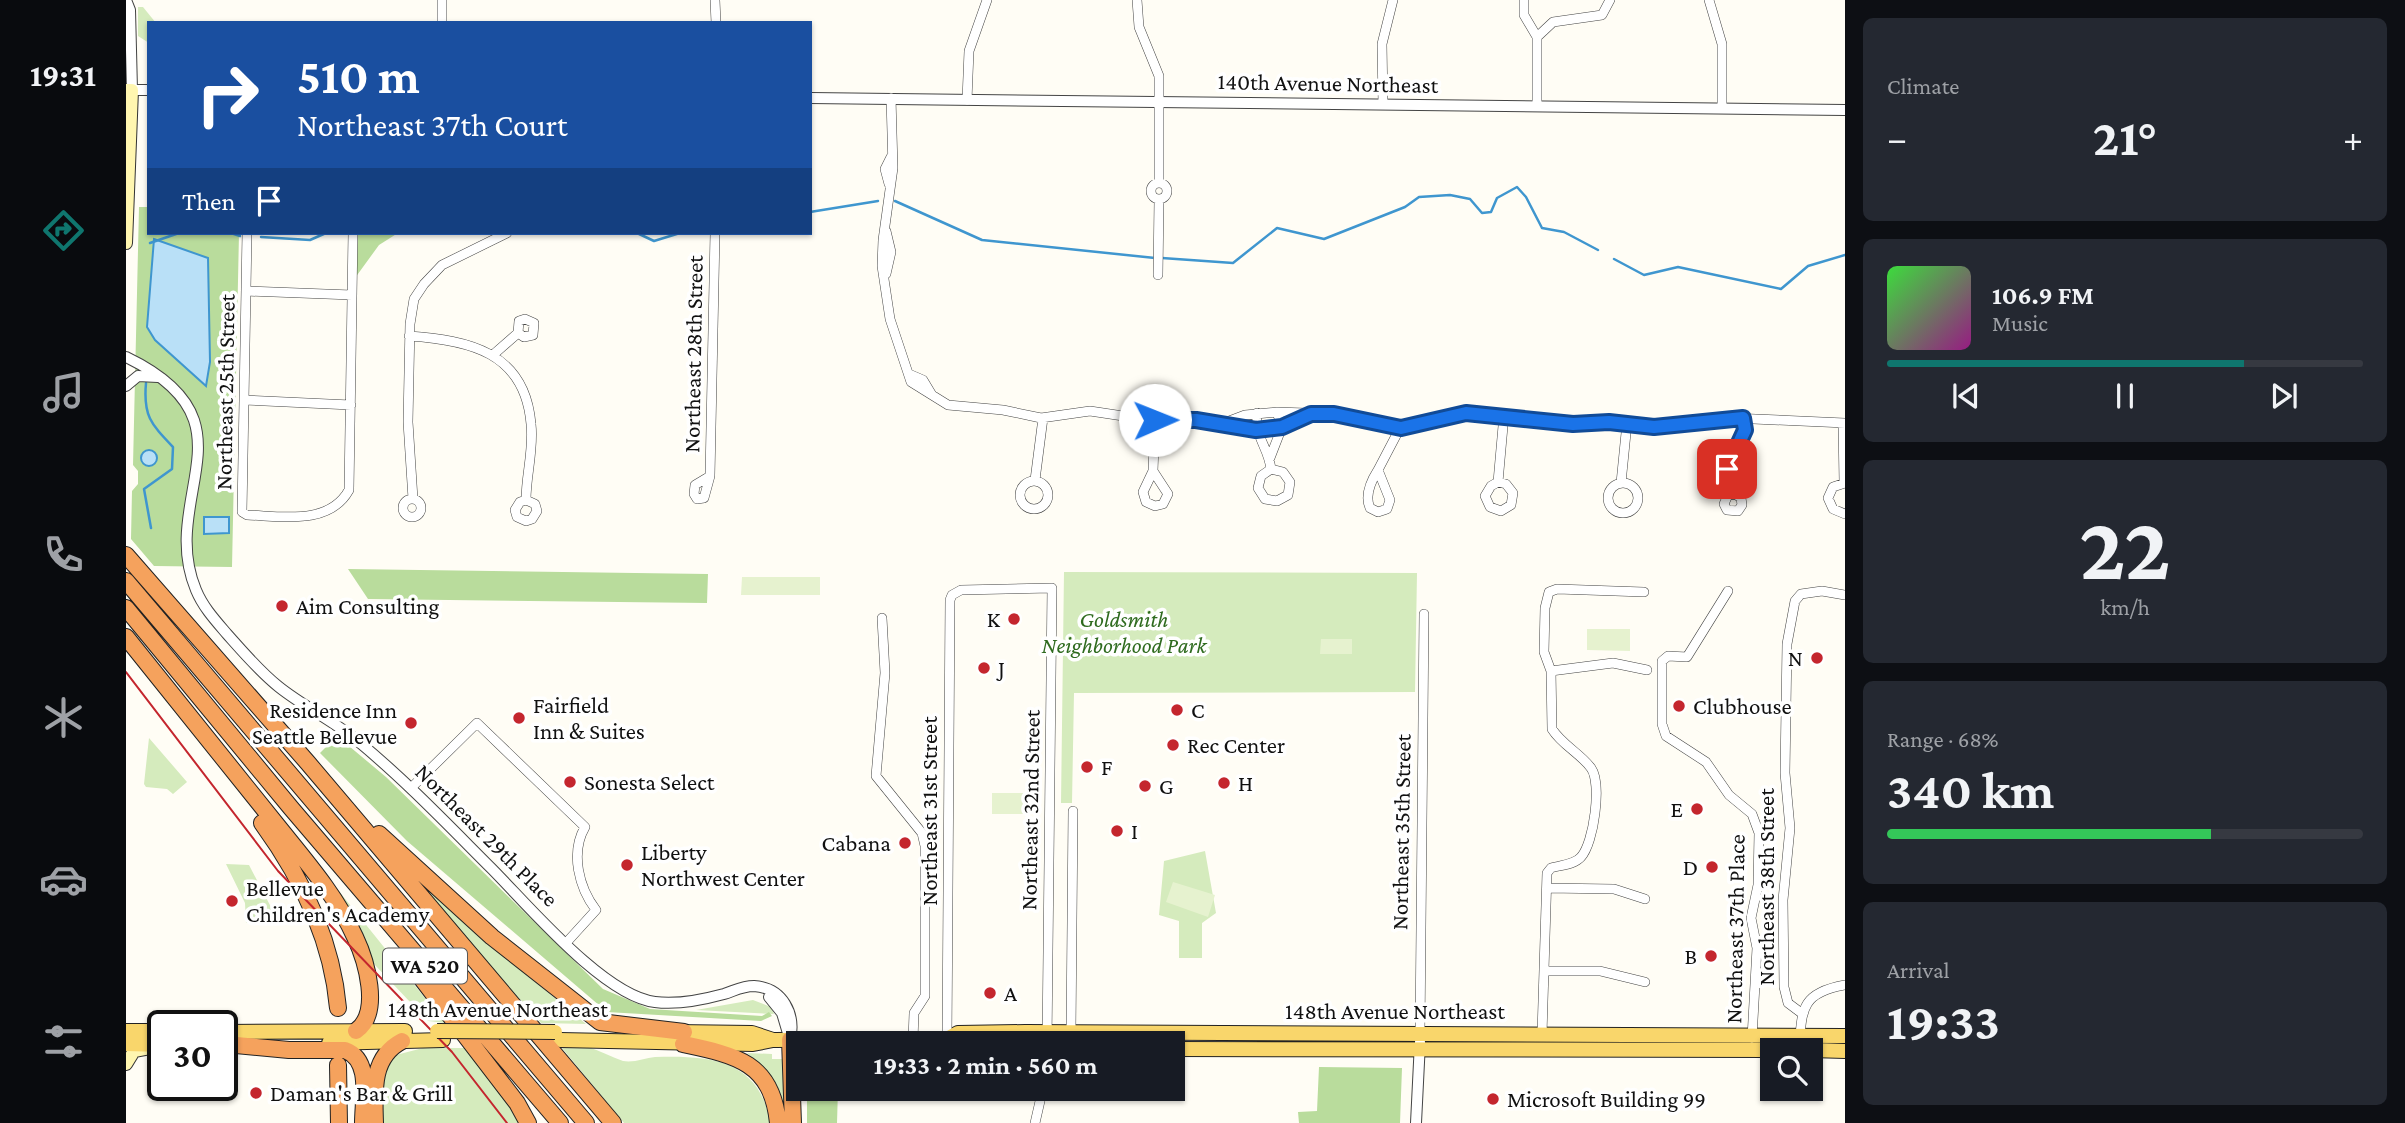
<!DOCTYPE html>
<html lang="en">
<head>
<meta charset="utf-8">
<style>
  :root { --surface:#171b24; --page:#242831; --text:#f1f3f6; --muted:#9ea1a6; --line:#363941; --accent:#0f766e }
  body { margin:0; font-family:"Crimson Pro",serif; background:var(--page); color:var(--text); height:100vh; display:flex; flex-direction:column; font-size:26px; white-space:nowrap }
  * { box-sizing:border-box; margin:0 }
  p { font-size:23px; color:var(--muted) }
  .icon { flex:none; width:38px; height:38px; fill:none; stroke:currentColor; stroke-width:2; stroke-linecap:round; stroke-linejoin:round }
  .map { position:relative; flex:1; overflow:hidden }
  .drawer { display:flex; flex-direction:column; gap:18px; padding:18px; background:#0d0f14; width:560px }
  .drawer>* { flex:none }
  .top-card { position:absolute; left:21px; top:21px; width:665px; height:214px; border-radius:0px; box-shadow:0 2px 5px #0004; background:#1a4fa0; color:#fff; overflow:hidden }
  .buttons { position:absolute; left:1634px; top:1038px; display:grid; gap:14px }
  .buttons a { display:grid; place-items:center; width:63px; height:63px; border-radius:0px; background:var(--surface); box-shadow:0 2px 5px #0004; font-size:35px }
  .speed { position:absolute; left:21px; top:1010px; display:flex; gap:14px; font-size:35px; font-weight:700; text-align:center }
  .speed>* { display:grid; place-content:center; width:91px; height:91px; border-radius:50%; background:var(--surface); box-shadow:0 2px 5px #0004; line-height:1 }
  .speed .limit { border:4px solid #111; border-radius:10px; background:#fff; color:#111 }
  .pin { position:absolute; display:grid; place-items:center; width:60px; height:60px; color:#fff; margin:-30px; border-radius:14px; box-shadow:0 4px 10px #0006 }
  .me { position:absolute; width:77px; margin:-38px; rotate:89deg; stroke-linejoin:round; filter:drop-shadow(0 0 5px #0008) }
  .turn { display:flex; align-items:center; gap:24px; height:147px; padding:0 35px; font-size:32px }
  .turn .icon { width:91px; height:91px; stroke-width:2.5 }
  .turn b { display:block; font-size:49px; line-height:60px }
  .then { display:flex; align-items:center; height:66px; padding:0 35px; background:#0003; gap:14px; font-size:26px }
  .big { font-size:52px; font-weight:700; line-height:1.1 }
  .drawer .tile { flex:1; display:flex; flex-direction:column; justify-content:center; gap:10px; min-width:0; padding:0 24px; border-radius:10px; background:var(--page) }
  .drawer .dial { align-items:center; gap:0 }
  .dial b { font-size:91px; line-height:1 }
  .song { display:flex; align-items:center; gap:21px }
  .cover { width:84px; height:84px; border-radius:10px; background:linear-gradient(135deg,hsl(120 70% 55%),hsl(310 70% 35%)) }
  .played { height:7px; border-radius:4px; background:linear-gradient(90deg,var(--accent) 75%,var(--line) 75%) }
  .keys { display:flex; justify-content:space-around; direction:ltr }
  .heat { display:flex; justify-content:space-between; align-items:center; font-size:38px; direction:ltr }
  .charge { height:10px; border-radius:5px; background:linear-gradient(90deg,#34c759 68%,var(--line) 0) }
  .trip { position:absolute; left:660px; top:1031px; width:399px; height:70px; border-radius:0px; background:var(--surface); box-shadow:0 2px 5px #0004; font-weight:700; line-height:70px; text-align:center }
  main { display:flex; flex:1; min-height:0 }
  .tabs { display:flex; flex-direction:column; width:126px; justify-content:space-around; align-items:center; background:#090b0e; color:var(--muted) }
  .tabs .icon { width:49px; height:49px }
  .tabs .on { color:var(--accent) }
  .tabs b { font-size:32px; color:var(--text) }
  .map>svg:first-child { display:block }
  .green { fill:#d5ebbd }
  .forest { fill:#b9dc9c; fill-rule:evenodd }
  .pitch { fill:#e6f2cf }
  .water { fill:#b9e0f7; stroke:#3f96cf; stroke-width:2 }
  .lines { fill:none; stroke-linecap:round; stroke-linejoin:round }
  .stream { stroke:#3f96cf; stroke-width:2.5 }
  .minor-casing { stroke:#444; stroke-width:10 }
  .tertiary-casing { stroke:#444; stroke-width:12 }
  .secondary-casing { stroke:#333; stroke-width:14 }
  .primary-casing { stroke:#222; stroke-width:16 }
  .motorway-casing { stroke:#222; stroke-width:18 }
  .minor { stroke:#fff; stroke-width:9 }
  .tertiary { stroke:#fff; stroke-width:10 }
  .secondary { stroke:#fff6b0; stroke-width:12 }
  .primary { stroke:#f9d66b; stroke-width:14 }
  .motorway { stroke:#f5a25d; stroke-width:16 }
  .tram { stroke:#c4262e; stroke-width:2 }
  .primary-bridge-casing { stroke:#222; stroke-width:16; stroke-linecap:butt }
  .primary-bridge { stroke:#f9d66b; stroke-width:14 }
  .route-casing { stroke:#114b97; stroke-width:18 }
  .route { stroke:#1a73e8; stroke-width:12 }
  .poi-dot { fill:#c4262e; stroke:#fff; stroke-width:2.5 }
  .labels { text-anchor:middle; stroke-width:7; stroke-linejoin:round; paint-order:stroke }
  .shield { fill:#fff; stroke:#585858; stroke-width:2 }
  .shield-label { font-size:21px; font-weight:bold; fill:#111 }
  .street-label { font-size:23px; fill:#111; stroke:#fff }
  .poi-label { font-size:23px; fill:#111; stroke:#fff; text-anchor:start }
  .park-label { font-size:23px; font-style:italic; fill:#2f6b1f; stroke:#fff }
</style>
</head>
<body>
<main>
<nav class="tabs">
<b>19:31</b>
<svg class="icon on" aria-label="directions" viewBox="0 0 24 24"><path d="M12 3l9 9-9 9-9-9zM9 14v-3h6M13 9l2 2-2 2"/></svg>
<svg class="icon" aria-label="music" viewBox="0 0 24 24"><path d="M9 18V5l10-2v13"/><circle cx="6" cy="18" r="3"/><circle cx="16" cy="16" r="3"/></svg>
<svg class="icon" aria-label="phone" viewBox="0 0 24 24"><path d="M5 4h4l2 5-3 2q2 4 5 5l2-3 5 2v4C11 20 4 13 5 4z"/></svg>
<svg class="icon" aria-label="climate" viewBox="0 0 24 24"><path d="M12 3v18M4 7l16 10M4 17L20 7"/></svg>
<svg class="icon" aria-label="car" viewBox="0 0 24 24"><path d="M5 17H2v-5l4-1 3-4h7l3 4 3 1v5h-3M9 17h6M6 11h13"/><circle cx="7" cy="17" r="2"/><circle cx="17" cy="17" r="2"/></svg>
<svg class="icon" aria-label="filters" viewBox="0 0 24 24"><path d="M4 7h16M4 17h16"/><circle cx="9" cy="7" r="2"/><circle cx="15" cy="17" r="2"/></svg>
</nav>
<div class="map">
<svg width="1719" height="1123" viewBox="0 0 1719 1123">
  <rect width="100%" height="100%" fill="#fffdf5"/>
  <path class="green" d="M12,7H17L30,23H23V43L12,36Z
    M938,572L1291,573L1289,692L948,693L946,803H935Z
    M65,707L319,1023L302,1021L248,964L235,932L223,911Z
    M23,738L61,782L47,794L41,789L20,787L18,784Z
    M252,841L371,950L460,1024L415,1023Z
    M1079,851L1090,913L1076,923V958H1053V921L1033,915L1038,861Z
    M100,864L123,865L147,911L120,923L119,903Z
    M627,1000L645,1007L648,1014L570,1010Z
    M462,1047C474,1051 486,1057 497,1061C508,1063 519,1058 529,1057C585,1055 634,1060 644,1123H498L436,1048Z
    M297,1048H339L378,1094L395,1123H255L259,1064L270,1055Z
    M621,1053L646,1054V1059H657L659,1111L652,1088L641,1071Z"/>
  <path class="forest" d="M13,207H23V233H113L106,567L28,566L5,539L6,491L12,484V471L7,465ZM81,258L84,362L80,386L29,340L21,327L25,297Z
    M230,233H272L253,245L229,278Z
    M222,569L582,574L581,603L242,599Z
    M211,736L260,777L477,989L524,1009L636,1016L643,1012L646,1016L635,1021L481,1012L281,841L194,753Z
    M1193,1067L1276,1068L1274,1123H1173L1172,1112L1191,1111Z
    M681,1089H712L711,1123H681Z"/>
  <path class="pitch" d="M616,577H694V595H615Z
    M1461,629H1504V651L1461,650Z
    M1195,639H1226V654H1194Z
    M866,793H906V814H866Z
    M1047,882L1089,895L1082,917L1040,902Z"/>
  <path class="water" d="M28,239L82,258L84,362L80,386L29,340L21,327Z
    M15 458a8 8 0 1 1 16 0a8 8 0 1 1-16 0Z
    M78,517H103V533L78,534Z"/>
  <g class="lines">
    <path class="stream" d="M769,201L856,240L1029,258
      M684,212L752,201
      M105,233L114,236
      M511,233L528,241L554,233
      M135,237L184,240L200,233
      M24,243L53,233
      M1036,258L1107,263L1151,228L1198,239L1279,207L1293,197L1324,195L1344,199L1356,213L1365,212L1371,198L1391,187L1400,197L1416,228L1438,232L1472,250
      M1488,259L1518,275L1552,267L1655,289L1682,266L1719,255
      M20,383C17,416 25,424 47,447L46,469L18,489L25,528"/>
    <g class="minor-casing">
      <path id="minor" d="M589,0L590,23
        M1011,0L1013,27L1033,76V183
        M1398,0V15L1411,37V106
        M1583,0L1596,44V108
        M316,23V0
        M1411,37L1427,22L1476,15L1484,0
        M765,98L767,168L757,240L756,266L764,319L785,382L822,405L877,410L915,418L964,411L1017,419L1098,423L1130,431L1156,427L1185,414
        M841,100L843,51L861,0
        M1257,104L1256,44L1267,0
        M1025 191a8 8 0 1 1 16 0a8 8 0 1 1-16 0Z
        M763,184L759,169L765,157
        M121,233L116,512L121,515C155,516 203,526 223,490L227,233
        M760,274L765,252L760,231
        M1032,275L1033,200
        M120,291L226,295
        M283,336C343,340 399,352 405,424C408,449 400,475 400,500L394,502L389,510L391,517L400,521L406,519L411,511L409,504L400,500
        M368,354L392,333L398,337L407,335L408,323L399,319L393,321L392,333
        M783,374L797,380L806,395
        M118,400L225,405
        M1131,413C1129,439 1142,446 1145,469L1135,476L1132,488L1139,499L1151,501L1162,495L1164,482L1157,472L1145,469
        M1098,423L1119,415L1151,412L1208,414L1274,428L1355,412L1447,424L1483,422L1528,427L1606,418L1719,423
        M1717,423L1718,483
        M1144,458L1156,427L1151,412
        M1252,470C1245,481 1238,495 1244,508L1252,512L1261,509L1264,500L1252,470L1274,428
        M1027,471L1017,492L1020,502L1029,506L1037,504L1042,494L1027,471L1029,420
        M584,476L569,485L568,494L571,499L578,498L584,476L589,233
        M909,480L917,418
        M894 495a14 14 0 1 1 28 0a14 14 0 1 1-28 0Z
        M1372,482L1380,484L1387,493L1385,505L1375,511L1364,507L1359,496L1365,486L1372,482L1378,415
        M1495,483L1501,423
        M1719,483L1707,487L1702,498L1707,509L1719,514
        M1482 498a15 15 0 1 1 30 0a15 15 0 1 1-30 0Z
        M1602,495L1609,494L1615,498L1616,505L1612,511L1601,510L1598,504L1602,495L1601,469L1617,437L1621,418
        M277 508a9 9 0 1 1 18 0a9 9 0 1 1-18 0Z
        M287,499L282,422L284,324L288,299L298,284L316,265L381,233
        M1602,591L1561,657L1542,656L1536,661V724L1540,736L1580,762L1603,795L1626,814L1633,833L1632,885L1625,918L1631,948L1626,1038
        M756,618L759,673L750,776L796,833L799,846V996L788,1013L787,1040
        M1425,671L1487,663L1521,670
        M285,788L351,723L459,827C444,853 453,888 470,910L440,943
        M1421,888L1488,889L1519,899
        M1419,971H1474L1519,982
        M1674,1012L1662,1003L1658,987L1657,900L1664,828L1659,773L1661,644L1669,601L1675,594L1696,591L1719,595
        M945,1032L947,811
        M1294,1033L1298,614
        M1416,1034L1421,873L1425,868C1434,865 1448,865 1455,857C1468,843 1476,783 1465,768C1454,753 1436,745 1426,729L1425,671L1418,652L1419,608L1423,592L1431,589L1518,592
        M821,1039L824,600L826,595L835,590L926,588L921,1043
        M1673,1050C1676,1010 1674,993 1719,985
        M909,1123L917,1088"/>
    </g>
    <g class="tertiary-casing">
      <path id="tertiary" d="M0,0L4,10L6,90H23
        M684,98L1719,110
        M0,357C135,422 31,496 70,590C77,607 89,620 101,634C117,652 134,672 153,687C178,707 208,721 233,742C280,781 322,825 365,868C402,905 478,996 529,1002C551,1005 576,1000 598,994C608,991 616,986 628,986C657,988 670,1014 664,1040
        M0,386L12,376L32,377
        M643,997L656,1013L664,1040
        M1290,1123L1294,1042"/>
    </g>
    <g class="secondary-casing">
      <path id="secondary" d="M0,90H6L0,243
        M0,1064L8,1051L24,1048"/>
    </g>
    <g class="primary-casing">
      <path id="primary" d="M0,1031H37
        M96,1032L279,1031
        M549,1032L626,1033L647,1040
        M434,1040L627,1044L647,1040L821,1039L832,1033L899,1032L1719,1036
        M203,1043L317,1040
        M0,1044L37,1045
        M1046,1049L1647,1050
        M1685,1050L1719,1051"/>
    </g>
    <g class="motorway-casing">
      <path id="motorway" d="M0,555L182,763L487,1123
        M0,581L460,1123
        M0,608L165,808L434,1123
        M0,637C50,699 100,761 150,824C178,859 210,895 229,937C240,960 256,1013 230,1031
        M136,823C176,878 206,939 212,1008
        M253,834L366,937L474,1022L558,1032
        M286,966L391,1103L402,1123
        M664,1040L667,1123
        M557,1044C609,1055 646,1062 652,1123
        M110,1045L163,1050H219C246,1060 237,1099 237,1123
        M212,1065L213,1123
        M249,1123C248,1092 245,1057 276,1041"/>
    </g>
    <use href="#minor" class="minor"/>
    <use href="#tertiary" class="tertiary"/>
    <use href="#secondary" class="secondary"/>
    <use href="#primary" class="primary"/>
    <use href="#motorway" class="motorway"/>
    <path class="tram" d="M0,672L152,871L326,1052L381,1123"/>
    <g class="primary-bridge-casing">
      <path id="primary-bridge" d="M311,1031L429,1032"/>
    </g>
    <use href="#primary-bridge" class="primary-bridge"/>
  </g>
  <g class="lines">
    <g class="route-casing">
      <path id="route" d="M1029,420H1070L1130,430L1156,427L1185,414H1208L1275,428L1340,413L1447,424L1483,422L1528,427L1617,418L1619,430L1601,469"/>
    </g>
    <use href="#route" class="route"/>
  </g>
  <g class="poi-dot">
    <circle cx="156" cy="606" r="7"/>
    <circle cx="888" cy="619" r="7"/>
    <circle cx="1691" cy="658" r="7"/>
    <circle cx="858" cy="668" r="7"/>
    <circle cx="1553" cy="706" r="7"/>
    <circle cx="1051" cy="710" r="7"/>
    <circle cx="393" cy="718" r="7"/>
    <circle cx="285" cy="723" r="7"/>
    <circle cx="1047" cy="745" r="7"/>
    <circle cx="961" cy="767" r="7"/>
    <circle cx="444" cy="782" r="7"/>
    <circle cx="1098" cy="783" r="7"/>
    <circle cx="1019" cy="786" r="7"/>
    <circle cx="1571" cy="809" r="7"/>
    <circle cx="991" cy="831" r="7"/>
    <circle cx="779" cy="843" r="7"/>
    <circle cx="501" cy="865" r="7"/>
    <circle cx="1586" cy="867" r="7"/>
    <circle cx="106" cy="901" r="7"/>
    <circle cx="1585" cy="956" r="7"/>
    <circle cx="864" cy="993" r="7"/>
    <circle cx="130" cy="1093" r="7"/>
    <circle cx="1367" cy="1099" r="7"/>
  </g>
  <g class="labels">
    <rect class="shield" x="257" y="948.5" width="84" height="35" rx="5"/>
    <g class="shield-label">
      <text x="299" y="973">WA 520</text>
    </g>
    <g class="street-label">
      <text transform="translate(1202 83) rotate(1)" y="8">140th Avenue Northeast</text>
      <text transform="translate(567 354) rotate(-89)" y="8">Northeast 28th Street</text>
      <text transform="translate(99 392) rotate(-89)" y="8">Northeast 25th Street</text>
      <text transform="translate(904 810) rotate(-89)" y="8">Northeast 32nd Street</text>
      <text transform="translate(803 811) rotate(-90)" y="8">Northeast 31st Street</text>
      <text transform="translate(1275 832) rotate(-89)" y="8">Northeast 35th Street</text>
      <text transform="translate(361 835) rotate(45)" y="8">Northeast 29th Place</text>
      <text transform="translate(1640 887) rotate(-90)" y="8">Northeast 38th Street</text>
      <text transform="translate(1609 929) rotate(-89)" y="8">Northeast 37th Place</text>
      <text x="372" y="1017">148th Avenue Northeast</text>
      <text x="1269" y="1019">148th Avenue Northeast</text>
    </g>
    <g class="poi-label">
      <text x="170" y="614">Aim Consulting</text>
      <text x="874" y="627" text-anchor="end">K</text>
      <text x="1677" y="666" text-anchor="end">N</text>
      <text x="872" y="676">J</text>
      <text x="407" y="713">Fairfield<tspan x="407" dy="26">Inn &amp; Suites</tspan></text>
      <text x="1567" y="714">Clubhouse</text>
      <text x="271" y="718" text-anchor="end">Residence Inn<tspan x="271" dy="26">Seattle Bellevue</tspan></text>
      <text x="1065" y="718">C</text>
      <text x="1061" y="753">Rec Center</text>
      <text x="975" y="775">F</text>
      <text x="458" y="790">Sonesta Select</text>
      <text x="1112" y="791">H</text>
      <text x="1033" y="794">G</text>
      <text x="1557" y="817" text-anchor="end">E</text>
      <text x="1005" y="839">I</text>
      <text x="765" y="851" text-anchor="end">Cabana</text>
      <text x="515" y="860">Liberty<tspan x="515" dy="26">Northwest Center</tspan></text>
      <text x="1572" y="875" text-anchor="end">D</text>
      <text x="120" y="896">Bellevue<tspan x="120" dy="26">Children's Academy</tspan></text>
      <text x="1571" y="964" text-anchor="end">B</text>
      <text x="878" y="1001">A</text>
      <text x="144" y="1101">Daman's Bar &amp; Grill</text>
      <text x="1381" y="1107">Microsoft Building 99</text>
    </g>
    <g class="park-label">
      <text x="998" y="627">Goldsmith<tspan x="998" dy="26">Neighborhood Park</tspan></text>
    </g>
  </g>
</svg>
<div class="buttons">
<a><svg class="icon" aria-label="search" viewBox="0 0 24 24"><circle cx="10" cy="10" r="6"/><path d="M15 15l6 6"/></svg></a>
</div>
<div class="speed"><div class="limit">30</div></div>
<div class="pin" style="left:1601px;top:469px;background:#d93025"><svg class="icon" aria-label="arrive" viewBox="0 0 24 24"><path d="M6 21V4h12l-3 4 3 4H6"/></svg></div>
<svg class="me" style="left:1029px;top:420px" viewBox="-20 -20 40 40"><circle r="19" fill="#fff"/><path d="M0-13L10 11 0 6-10 11z" fill="#1a73e8"/></svg>
<div class="trip">19:33 · 2 min · 560 m</div>
<div class="top-card">
<div class="turn"><svg class="icon" aria-label="right" viewBox="0 0 24 24"><path d="M7 20v-9h11M14 6l5 5-5 5"/></svg><div><b>510 m</b>Northeast 37th Court</div></div>
<div class="then">Then<svg class="icon" aria-label="arrive" viewBox="0 0 24 24"><path d="M6 21V4h12l-3 4 3 4H6"/></svg></div>
</div>
</div>
<section class="drawer">
<div class="tile"><p>Climate</p>
<div class="heat"><a>−</a><b class="big">21°</b><a>+</a></div>
</div>
<div class="tile">
<div class="song"><i class="cover"></i><div><b>106.9 FM</b><p>Music</p></div></div>
<div class="played"></div>
<div class="keys"><svg class="icon" aria-label="previous" viewBox="0 0 24 24"><path d="M18 5L8 12l10 7zM5 5v14"/></svg><svg class="icon" aria-label="pause" viewBox="0 0 24 24"><path d="M8 5v14M16 5v14"/></svg><svg class="icon" aria-label="next" viewBox="0 0 24 24"><path d="M6 5l10 7-10 7zM19 5v14"/></svg></div>
</div>
<div class="tile dial"><b>22</b><p>km/h</p></div>
<div class="tile"><p>Range · 68%</p><b class="big">340 km</b><div class="charge"></div></div>
<div class="tile"><p>Arrival</p><b class="big">19:33</b></div>
</section>
</main>
</body>
</html>
